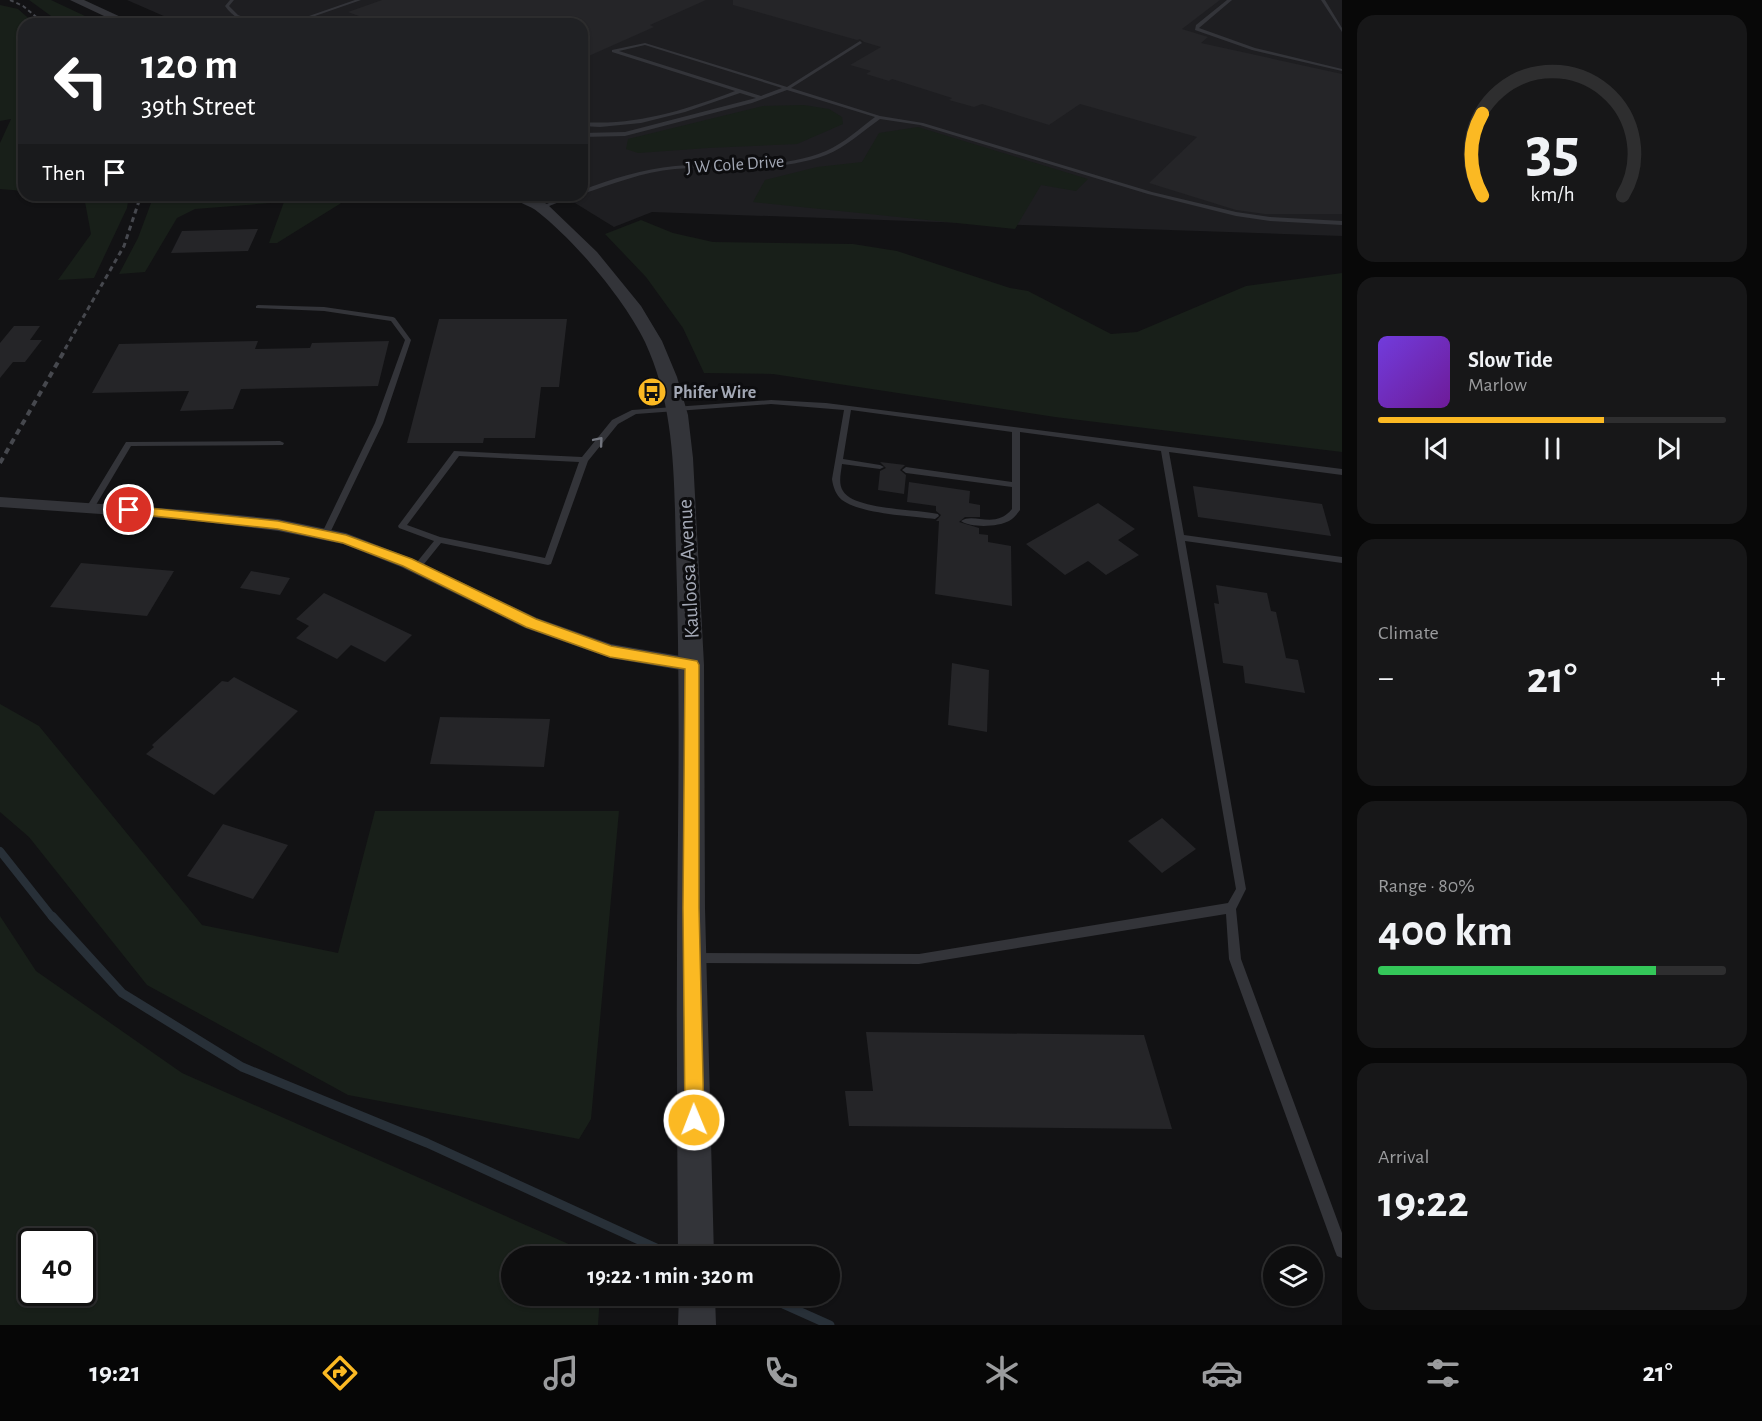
<!DOCTYPE html>
<html lang="en">
<head>
<meta charset="utf-8">
<style>
  :root { --surface:#0e0e0f; --page:#171718; --text:#f1f3f6; --muted:#9b9c9e; --line:#2e2e2f; --accent:#fbb923 }
  body { margin:0; font-family:"Alegreya Sans",sans-serif; background:var(--page); color:var(--text); height:100vh; display:flex; flex-direction:column; font-size:22px; white-space:nowrap }
  * { box-sizing:border-box; margin:0 }
  p { font-size:20px; color:var(--muted) }
  .icon { flex:none; width:33px; height:33px; fill:none; stroke:currentColor; stroke-width:2; stroke-linecap:round; stroke-linejoin:round }
  .map { position:relative; flex:1; overflow:hidden }
  .drawer { display:flex; flex-direction:column; gap:15px; padding:15px; background:#080808; width:420px }
  .drawer>* { flex:none }
  .banner { position:absolute; left:18px; top:18px; width:570px; height:183px; border-radius:18px; box-shadow:0 2px 4px #0004,0 0 0 2px var(--line); background:#202124; color:#fff; overflow:hidden }
  .fabs { position:absolute; left:1263px; top:1246px; display:grid; gap:12px }
  .fabs a { display:grid; place-items:center; width:60px; height:60px; border-radius:50%; background:var(--surface); box-shadow:0 2px 4px #0004,0 0 0 2px var(--line); font-size:30px }
  .speed { position:absolute; left:18px; top:1228px; display:flex; gap:12px; font-size:30px; font-weight:700; text-align:center }
  .speed>* { display:grid; place-content:center; width:78px; height:78px; border-radius:50%; background:var(--surface); box-shadow:0 2px 4px #0004,0 0 0 2px var(--line); line-height:1 }
  .speed .limit { border:3px solid #111; border-radius:9px; background:#fff; color:#111 }
  .pin { position:absolute; display:grid; place-items:center; width:51px; height:51px; color:#fff; margin:-26px; border:3px solid #fff; border-radius:50%; box-shadow:0 2px 6px #0007 }
  .me { position:absolute; width:66px; margin:-33px; rotate:359deg; stroke-linejoin:round; filter:drop-shadow(0 0 4px #0008) }
  .turn { display:flex; align-items:center; gap:21px; height:126px; padding:0 24px; font-size:27px }
  .turn .icon { width:78px; height:78px; stroke-width:2.5 }
  .turn b { display:block; font-size:42px; line-height:51px }
  .then { display:flex; align-items:center; height:57px; padding:0 24px; background:#0003; gap:12px; font-size:22px }
  .big { font-size:45px; font-weight:700; line-height:1.1 }
  .drawer .tile { flex:1; display:flex; flex-direction:column; justify-content:center; gap:9px; min-width:0; padding:0 21px; border-radius:18px; background:var(--page) }
  .drawer .dial { align-items:center; gap:0 }
  .dial svg { height:156px; overflow:visible; fill:none; stroke:var(--line); stroke-width:7; stroke-linecap:round; text-anchor:middle }
  .dial text { fill:var(--text); stroke:none }
  .song { display:flex; align-items:center; gap:18px }
  .cover { width:72px; height:72px; border-radius:9px; background:linear-gradient(135deg,hsl(260 70% 55%),hsl(280 70% 35%)) }
  .played { height:6px; border-radius:3px; background:linear-gradient(90deg,var(--accent) 65%,var(--line) 65%) }
  .keys { display:flex; justify-content:space-around; direction:ltr }
  .heat { display:flex; justify-content:space-between; align-items:center; font-size:33px; direction:ltr }
  .charge { height:9px; border-radius:4px; background:linear-gradient(90deg,#34c759 80%,var(--line) 0) }
  .trip { position:absolute; left:501px; top:1246px; width:339px; height:60px; border-radius:30px; background:var(--surface); box-shadow:0 2px 4px #0004,0 0 0 2px var(--line); font-weight:700; line-height:60px; text-align:center }
  .tab-bar { display:flex; height:96px; justify-content:space-around; align-items:center; background:#060606; color:var(--muted) }
  .tab-bar .icon { width:42px; height:42px }
  .tab-bar .on { color:var(--accent) }
  .tab-bar b { font-size:27px; color:var(--text) }
  main { display:flex; flex:1; min-height:0 }
  .map>svg:first-child { display:block }
  .built { fill:#1e1e21 }
  .green { fill:#181f19; fill-rule:evenodd }
  .lines { fill:none; stroke-linecap:round; stroke-linejoin:round }
  .stream-far1 { stroke:#283038; stroke-width:8 }
  .stream { stroke:#283038; stroke-width:9 }
  .building { fill:#252528 }
  .service { fill:#333439; fill-rule:evenodd }
  .minor { fill:#333439; fill-rule:evenodd }
  .tertiary { fill:#333439; fill-rule:evenodd }
  .rail-far2 { stroke:#46484e; stroke-width:2; stroke-dasharray:4 3; stroke-linecap:butt }
  .rail-far1 { stroke:#46484e; stroke-width:3; stroke-dasharray:5 4; stroke-linecap:butt }
  .rail { stroke:#46484e; stroke-width:4; stroke-dasharray:6 5; stroke-linecap:butt }
  .oneway { stroke:#71747d }
  .route { fill:#fbb923; stroke:#a37817; stroke-width:1.5 }
  .labels { text-anchor:middle; stroke-width:6; stroke-linejoin:round; paint-order:stroke }
  .far-street-label { font-size:18px; fill:#a3a8b5; stroke:#0d0d0f }
  .far-poi-label { font-size:18px; font-weight:bold; fill:#a3a8b5; stroke:#0d0d0f; text-anchor:start }
  .street-label { font-size:21px; fill:#a3a8b5; stroke:#0d0d0f }
</style>
</head>
<body>
<main>
<div class="map">
<svg width="1342" height="1325" viewBox="0 0 1342 1325">
  <rect width="100%" height="100%" fill="#121214"/>
  <path class="built" d="M127,0H1342V236L652,212L614,227L562,195H582V24H182Z"/>
  <path class="green" d="M29,0H51L102,24H62Z
    M0,5L18,9L35,24H24V191L0,189V143L11,119L0,121Z
    M804,105L829,109L842,117L843,124L797,144L708,148L638,153L626,149L628,139L763,106Z
    M918,127L1088,179L1076,191L1041,185L1015,229L753,202L765,180L817,167L862,162L879,133Z
    M39,195H129L127,208L94,278L58,280L91,234L85,202L34,201Z
    M154,195H354L277,243H269L284,202L195,209L177,218L145,272L119,274L138,238Z
    M641,220L673,233L713,242L853,244L897,251L1010,288L1028,291L1111,334L1137,332L1246,286L1342,273V452L1055,417L773,374L704,373L683,328L646,277L605,234Z
    M0,704L39,726L202,925L338,953L375,811H619L591,1119L579,1139L348,1095L147,985L29,837L0,812Z
    M0,916L36,971L182,1073L598,1257H512V1296H600L598,1325H0ZM32,1242H82V1293H32Z"/>
  <g class="lines">
    <path class="stream-far1" d="M0,851L53,918"/>
    <path class="stream" d="M52,916L122,993L242,1067L427,1143L676,1257
      M765,1296L830,1325"/>
  </g>
  <path class="building" d="M382,0H706L650,25L654,27L582,59V24H381L348,12Z
    M733,0H1220L1182,29L1208,37L1201,43L1342,74V214H1265L1236,210L1149,183L1197,137L1080,104L1049,125L982,104L974,107L949,100L952,98L892,79L889,81L866,74L871,71L850,65L881,47L864,42L860,39L857,40L733,5Z
    M258,229L248,251L171,253L182,231Z
    M439,319H567L559,387H541L535,438H484L483,443H407Z
    M14,326H40L30,340H42L25,362H13L0,378V343Z
    M258,341L255,349L310,348L312,343L389,341L378,386L241,389L233,409L180,411L189,391L92,393L119,344Z
    M880,462L905,465L900,470L906,475L904,494L878,490L880,471L886,468Z
    M909,482L970,491L969,503L980,505V517H965L959,522L979,528V534L988,535V542L1011,546L1012,606L935,594L939,521H936L941,515L936,511V506L907,502Z
    M1193,486L1322,504L1331,536L1198,517Z
    M1098,503L1135,529L1118,540L1139,555L1106,575L1088,561L1065,575L1026,544Z
    M81,563L174,571L147,616L50,607Z
    M251,571L290,578L280,595L240,588Z
    M1216,585L1267,593L1271,611L1276,612L1286,658L1298,660L1305,693L1245,683L1243,666L1223,663L1214,603L1219,604Z
    M324,593L341,601L412,635L385,662L351,645L337,659L296,638L309,626L296,619Z
    M952,663L989,670L987,732L948,725Z
    M234,677L298,711L214,795L146,754L154,747L152,745L222,681L228,682Z
    M440,717L550,719L544,767L430,764Z
    M1162,818L1196,849L1162,873L1128,841Z
    M223,824L288,845L253,899L187,876Z
    M866,1032L1144,1035L1172,1129L849,1126L845,1091H873Z"/>
  <g class="lines">
    <path class="service" d="M230,0H234L229,6L238,15L261,24C247,24 233,18 225,6Z
      M355,0H361L292,24H286Z
      M1227,0H1232L1199,28L1255,48L1342,69V71L1252,50L1195,30L1196,25Z
      M1321,0H1325L1342,28V32Z
      M860,41L862,43L791,88L880,116L923,123L1152,192L1236,212L1270,217L1342,221V225L1270,221L1236,216L1148,194L920,125L880,119C863,131 846,147 826,155C778,173 726,165 675,169C642,172 613,184 582,194V190C612,179 643,169 675,166C725,162 779,171 826,151C844,143 859,129 875,117L787,90L752,103L625,136L582,137V133L625,132L756,98L740,93L685,112L641,123L600,127L582,126V122C635,126 686,110 735,91L612,52V50L645,43L787,87ZM645,45L782,88L761,96L619,51Z
      M569,195H577L544,208L539,207Z
      M258,305L324,307L393,317L395,318L411,340L383,423L328,537L325,538L321,535L375,423L405,340L391,321L324,311L256,308V306Z
      M771,400L826,403L1342,469V475L1169,452L1184,535L1342,557V563L1185,541L1246,889L1236,909L1241,959L1342,1233V1258L1337,1256L1335,1251L1229,959L1226,914L919,964L694,963L690,962L688,958L690,954L694,953L919,954L1228,903L1236,889L1161,451L1020,432V510C1017,514 1014,518 1009,521C998,527 971,528 961,521C974,512 995,530 1012,509V487L906,473L902,470L906,467L1012,482V432L851,410L843,459L880,465L884,467L880,469L842,464C841,473 838,483 843,491C854,510 917,509 938,514L939,516L935,519C911,516 861,514 842,500C836,495 833,487 832,479L844,410L771,404L636,414L618,424L588,461L551,564L548,565L441,543L420,569H414L413,567L434,541L399,528L398,526L454,451L582,457L612,420L632,410ZM459,456L579,462L545,558L440,537L407,525Z
      M280,441L284,443L283,445L131,446L93,510H87L86,508L126,442Z"/>
    <path class="minor" d="M0,497L187,510L278,519L346,533L413,559L537,618L611,644L692,658L698,660L701,665L698,670L692,672L610,658L525,628L401,567L343,544L278,531L187,520L0,507Z"/>
    <path class="tertiary" d="M70,0H84L136,24H121Z
      M510,195H529L547,204L597,252L641,306L662,341L677,377L688,415L693,458L704,665L705,908L714,1257H678C677,1116 676,975 678,834C679,740 679,646 676,552C674,481 676,409 645,342C624,299 576,242 538,212C530,205 517,203 510,195Z
      M679,1296H715L716,1325H678Z"/>
    <path class="rail-far2" d="M10,0L23,6L45,24"/>
    <path class="rail-far1" d="M65,349L124,246L141,195"/>
    <path class="rail" d="M0,463L66,348"/>
  </g>
  <defs><path id="oneway-chevron" d="M-2-3.5L2.5 0L-2 3.5" fill="none" stroke-width="1.6" stroke-linecap="round" stroke-linejoin="round" transform="scale(1.5)"/></defs>
  <use class="oneway" href="#oneway-chevron" transform="translate(599 441) rotate(-50)"/>
  <path class="route" d="M129,506L278,521L346,535L412,559L536,619L611,646L697,661L699,665V908L704,1120L701,1127L694,1129L688,1127L685,1120L683,908L685,669L610,657L526,627L403,566L343,543L278,529L125,513L123,510Z"/>
  <defs>
    <g id="bus-disc" transform="scale(1.5)"><circle r="9.5" fill="#fbb923" stroke="#0d0d0f"/><path d="M-5-6H5V4H4V6H2V4H-2V6H-4V4H-5ZM-3.5-4V0h7V-4ZM-3.5 1.2v1.5H-2V1.2ZM2 1.2v1.5H3.5V1.2Z" fill="#111"/></g>
  </defs>
  <g fill-rule="evenodd">
    <use href="#bus-disc" x="652" y="392"/>
  </g>
  <g class="labels">
    <g class="far-street-label">
      <text transform="translate(735 164) rotate(-4)" y="6">J W Cole Drive</text>
    </g>
    <g class="far-poi-label">
      <text x="673" y="398">Phifer Wire</text>
    </g>
    <g class="street-label">
      <text transform="translate(688 569) rotate(-93)" y="7">Kauloosa Avenue</text>
    </g>
  </g>
</svg>
<div class="fabs">
<a><svg class="icon" aria-label="layers" viewBox="0 0 24 24"><path d="M12 4l9 5-9 5-9-5zM3 14l9 5 9-5"/></svg></a>
</div>
<div class="speed"><div class="limit">40</div></div>
<div class="pin" style="left:129px;top:510px;background:#d93025"><svg class="icon" aria-label="arrive" viewBox="0 0 24 24"><path d="M6 21V4h12l-3 4 3 4H6"/></svg></div>
<svg class="me" style="left:694px;top:1120px" viewBox="-20 -20 40 40"><circle r="17" fill="#fbb923" stroke="#fff" stroke-width="3"/><path d="M0-11L8 9 0 5-8 9z" fill="#fff"/></svg>
<div class="trip">19:22 · 1 min · 320 m</div>
<div class="banner">
<div class="turn"><svg class="icon" aria-label="left" viewBox="0 0 24 24"><path d="M17 20v-9H6M10 6l-5 5 5 5"/></svg><div><b>120 m</b>39th Street</div></div>
<div class="then">Then<svg class="icon" aria-label="arrive" viewBox="0 0 24 24"><path d="M6 21V4h12l-3 4 3 4H6"/></svg></div>
</div>
</div>
<section class="drawer">
<div class="tile dial"><svg viewBox="0 0 100 80">
<path d="M14 69A42 42 0 1 1 86 69"/>
<path d="M14 69A42 42 0 0 1 14 27" stroke="#fbb923"/>
<text x="50" y="56" font-size="32" font-weight="700">35</text>
<text x="50" y="72" font-size="11">km/h</text>
</svg></div>
<div class="tile">
<div class="song"><i class="cover"></i><div><b>Slow Tide</b><p>Marlow</p></div></div>
<div class="played"></div>
<div class="keys"><svg class="icon" aria-label="previous" viewBox="0 0 24 24"><path d="M18 5L8 12l10 7zM5 5v14"/></svg><svg class="icon" aria-label="pause" viewBox="0 0 24 24"><path d="M8 5v14M16 5v14"/></svg><svg class="icon" aria-label="next" viewBox="0 0 24 24"><path d="M6 5l10 7-10 7zM19 5v14"/></svg></div>
</div>
<div class="tile"><p>Climate</p>
<div class="heat"><a>−</a><b class="big">21°</b><a>+</a></div>
</div>
<div class="tile"><p>Range · 80%</p><b class="big">400 km</b><div class="charge"></div></div>
<div class="tile"><p>Arrival</p><b class="big">19:22</b></div>
</section>
</main>
<nav class="tab-bar">
<b>19:21</b>
<svg class="icon on" aria-label="directions" viewBox="0 0 24 24"><path d="M12 3l9 9-9 9-9-9zM9 14v-3h6M13 9l2 2-2 2"/></svg>
<svg class="icon" aria-label="music" viewBox="0 0 24 24"><path d="M9 18V5l10-2v13"/><circle cx="6" cy="18" r="3"/><circle cx="16" cy="16" r="3"/></svg>
<svg class="icon" aria-label="phone" viewBox="0 0 24 24"><path d="M5 4h4l2 5-3 2q2 4 5 5l2-3 5 2v4C11 20 4 13 5 4z"/></svg>
<svg class="icon" aria-label="climate" viewBox="0 0 24 24"><path d="M12 3v18M4 7l16 10M4 17L20 7"/></svg>
<svg class="icon" aria-label="car" viewBox="0 0 24 24"><path d="M5 17H2v-5l4-1 3-4h7l3 4 3 1v5h-3M9 17h6M6 11h13"/><circle cx="7" cy="17" r="2"/><circle cx="17" cy="17" r="2"/></svg>
<svg class="icon" aria-label="filters" viewBox="0 0 24 24"><path d="M4 7h16M4 17h16"/><circle cx="9" cy="7" r="2"/><circle cx="15" cy="17" r="2"/></svg>
<b>21°</b>
</nav>
</body>
</html>
